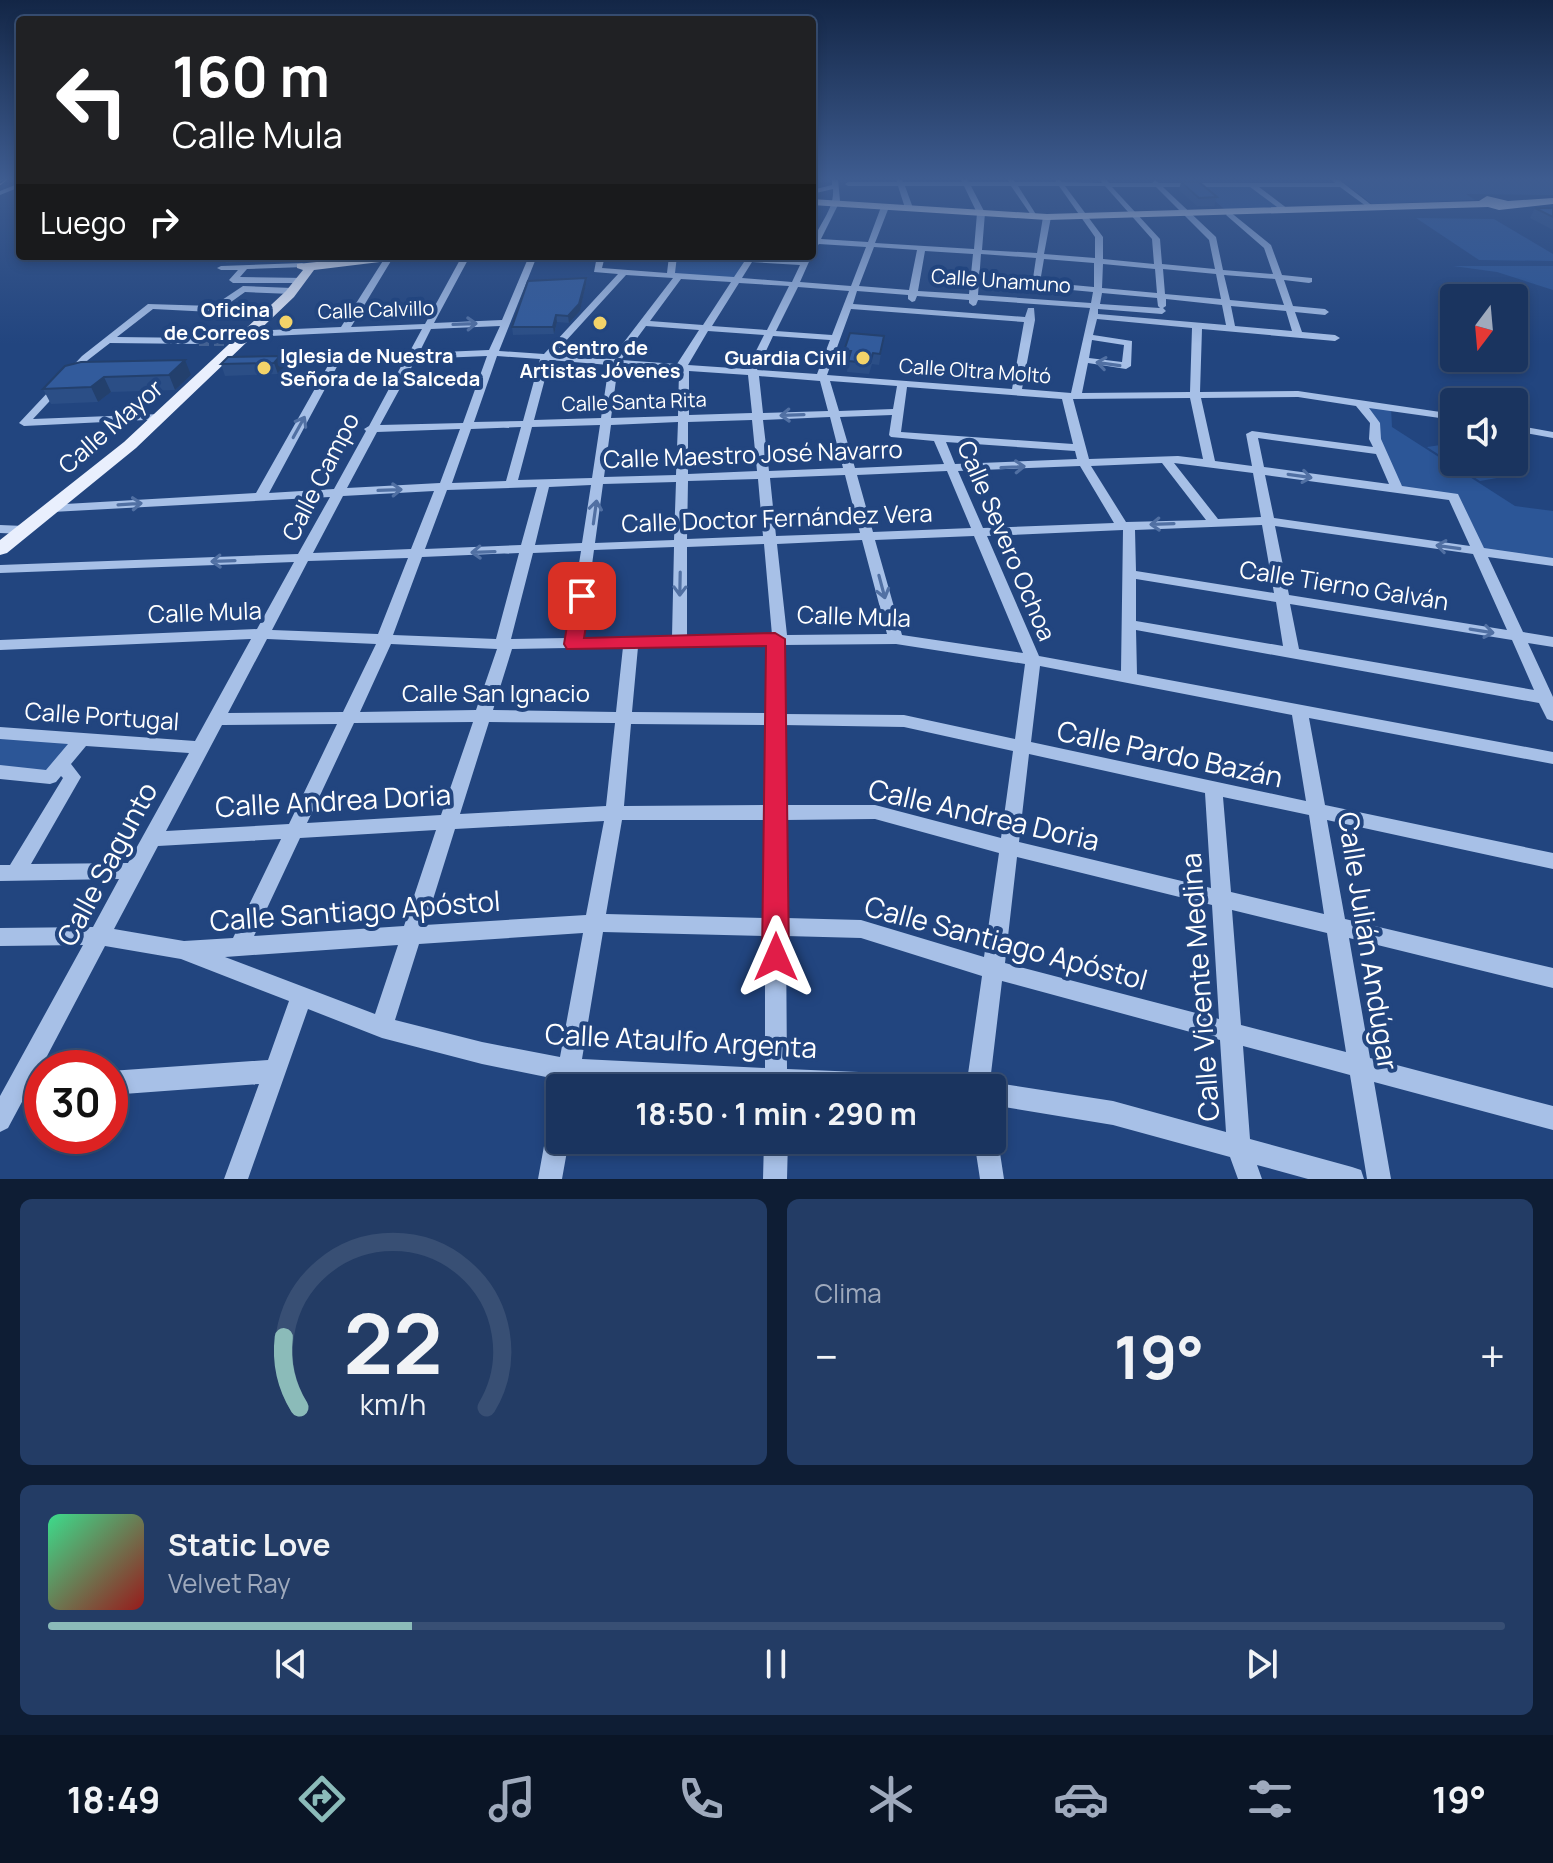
<!DOCTYPE html>
<html lang="es">
<head>
<meta charset="utf-8">
<style>
  :root { --surface:#1a345f; --page:#233c65; --text:#f1f3f6; --muted:#9faabd; --line:#384f74; --accent:#8bbbb9 }
  body { margin:0; font-family:Manrope,sans-serif; background:var(--page); color:var(--text); height:100vh; display:flex; flex-direction:column; font-size:30px; white-space:nowrap }
  * { box-sizing:border-box; margin:0 }
  p { font-size:26px; color:var(--muted) }
  .icon { flex:none; width:44px; height:44px; fill:none; stroke:currentColor; stroke-width:2; stroke-linecap:round; stroke-linejoin:round }
  .map { position:relative; height:1179px; overflow:hidden }
  .panel { display:flex; flex-direction:column; gap:20px; padding:20px; background:#0e1d34; flex:1 }
  .panel>* { flex:none }
  .hud { position:absolute; left:16px; top:16px; width:800px; height:244px; border-radius:8px; box-shadow:0 4px 12px #0003,0 0 0 2px var(--line); background:#202124; color:#fff; overflow:hidden }
  .needle { width:52px; rotate:196deg }
  .buttons { position:absolute; left:1440px; top:284px; display:grid; gap:16px }
  .buttons a { display:grid; place-items:center; width:88px; height:88px; border-radius:8px; background:var(--surface); box-shadow:0 4px 12px #0003,0 0 0 2px var(--line); font-size:40px }
  .speed { position:absolute; left:24px; top:1050px; display:flex; gap:16px; font-size:40px; font-weight:700; text-align:center }
  .speed>* { display:grid; place-content:center; width:104px; height:104px; border-radius:50%; background:var(--surface); box-shadow:0 4px 12px #0003,0 0 0 2px var(--line); line-height:1 }
  .speed .limit { border:12px solid #d22; background:#fff; color:#111 }
  .pin { position:absolute; display:grid; place-items:center; width:68px; height:68px; color:#fff; margin:-34px; border-radius:16px; box-shadow:0 4px 12px #0006 }
  .me { position:absolute; width:88px; margin:-44px; rotate:0deg; stroke-linejoin:round; filter:drop-shadow(0 0 6px #0008) }
  .turn { display:flex; align-items:center; gap:28px; height:168px; padding:0 24px; font-size:36px }
  .turn .icon { width:104px; height:104px; stroke-width:2.5 }
  .turn b { display:block; font-size:56px; line-height:68px }
  .then { display:flex; align-items:center; height:76px; padding:0 24px; background:#0003; gap:16px; font-size:30px }
  .big { font-size:60px; font-weight:700; line-height:1.1 }
  .panel .widget { flex:1; display:flex; flex-direction:column; justify-content:center; gap:12px; min-width:0; padding:0 28px; border-radius:12px; background:var(--page) }
  .panel .dial { align-items:center; gap:0 }
  .dial svg { height:208px; overflow:visible; fill:none; stroke:var(--line); stroke-width:7; stroke-linecap:round; text-anchor:middle }
  .dial text { fill:var(--text); stroke:none }
  .song { display:flex; align-items:center; gap:24px }
  .cover { width:96px; height:96px; border-radius:12px; background:linear-gradient(135deg,hsl(150 70% 55%),hsl(0 70% 35%)) }
  .played { height:8px; border-radius:4px; background:linear-gradient(90deg,var(--accent) 25%,var(--line) 25%) }
  .keys { display:flex; justify-content:space-around; direction:ltr }
  .heat { display:flex; justify-content:space-between; align-items:center; font-size:44px; direction:ltr }
  .panel .tiles { flex:1; display:grid; gap:20px; grid-template-columns:1fr 1fr }
  .widget:last-child { grid-column:span 2 }
  .trip { position:absolute; left:546px; top:1074px; width:460px; height:80px; border-radius:8px; background:var(--surface); box-shadow:0 4px 12px #0003,0 0 0 2px var(--line); font-weight:700; line-height:80px; text-align:center }
  .tab-bar { display:flex; height:128px; justify-content:space-around; align-items:center; background:#0a1526; color:var(--muted) }
  .tab-bar .icon { width:56px; height:56px }
  .tab-bar .on { color:var(--accent) }
  .tab-bar b { font-size:36px; color:var(--text) }
  .map>svg:first-child { display:block }
  .green { fill:#2c5697 }
  .lines { fill:none; stroke-linecap:round; stroke-linejoin:round }
  .minor-tunnel { stroke:#436192; stroke-width:10; stroke-dasharray:10 5; stroke-linecap:butt }
  .minor { fill:#a7c0e7; fill-rule:evenodd }
  .major { fill:#e9effd; fill-rule:evenodd }
  .rail-casing { stroke:#fff; stroke-width:4 }
  .rail { stroke:#22457f; stroke-width:2; stroke-dasharray:6; stroke-linecap:butt }
  .wall { fill:#2b4e86 }
  .shaded-wall { fill:#23406d }
  .building { fill:#325b9c; stroke:#23406d; stroke-width:2 }
  .oneway { stroke:#5170a3 }
  .route { fill:#e11d48; stroke:#92132f; stroke-width:2 }
  .poi-dot { fill:#f3d369; stroke:#22457f; stroke-width:3 }
  .labels { text-anchor:middle; stroke-width:8; stroke-linejoin:round; paint-order:stroke }
  .far-street-label { font-size:20px; fill:#fff; stroke:#22457f }
  .far-poi-label { font-size:20px; font-weight:bold; fill:#fff; stroke:#22457f; text-anchor:end }
  .street-label { font-size:24px; fill:#fff; stroke:#22457f }
  .near-street-label { font-size:28px; fill:#fff; stroke:#22457f }
</style>
</head>
<body>
<div class="map">
<svg width="1553" height="1179" viewBox="0 0 1553 1179">
  <rect width="100%" height="100%" fill="#22457f"/>
  <path class="green" d="M1339,179H1553V195L1466,194L1475,200L1372,204Z
    M1196,185H1251L1285,211L1229,213Z
    M1416,218L1494,219L1553,254V261L1479,260Z
    M673,256H752L736,280L671,275Z
    M1453,266H1553V290L1497,272Z
    M1359,402L1391,407L1392,427L1515,506L1553,511V562L1478,551L1454,497L1397,488L1376,426Z
    M1454,443V462H1485L1508,476L1480,481L1427,447Z
    M0,733L81,740L50,777L0,772Z"/>
  <g class="lines">
    <path class="minor-tunnel" d="M199,341H241"/>
    <path class="minor" d="M832,179H838L840,201L821,239L868,242L881,207L885,205L889,207L875,243L974,249L977,213L964,186H905L913,208L909,210L905,208L898,186H848L845,184L848,182H897L896,179H902L903,182H962L961,179H967L969,182H1009L1007,179H1013L1015,182H1056V180L1059,179L1062,182L1102,183L1100,179H1106L1109,183H1152L1155,180L1159,183H1335L1331,179H1338L1374,207V209H1370L1340,187H1259L1288,209L1285,213L1250,187H1163L1216,237L1223,270L1273,274L1264,248L1226,215L1229,211L1271,245L1282,275L1312,278V282L1309,283L1284,280L1293,306L1325,309L1329,312L1325,315L1295,312L1302,332L1335,335L1340,338L1335,341L1202,329L1200,392L1298,391L1454,414V420L1369,408L1380,423L1381,439L1402,486L1458,494L1484,548L1553,558V566L1488,557L1523,632L1553,637V647L1528,643L1553,697V721L1547,719L1539,703L1136,630L1137,674L1553,752V764L1309,718L1325,805L1553,853V869L1327,820L1345,919L1553,968V988L1349,938L1370,1058L1553,1106V1130L1374,1082L1391,1179H1367L1350,1075L1243,1046L1250,1139L1352,1167L1361,1170L1364,1179H1308L1257,1165L1262,1179H1238L1230,1157L1113,1125L992,1105V1088H966L982,976L861,938L786,936L787,1069L954,1076L962,1080L966,1088H710L579,1082L578,1088H560V1097L554,1088L556,1079L482,1064L382,1038L308,1009L248,1179H224L259,1084L110,1095V1071L268,1060L289,1001L181,959L105,946L36,1077L42,1076V1100H23L8,1128L0,1132V1096L83,945L0,946V928L93,927L119,879L0,881V865H10L63,778L61,776L56,782L50,784L0,779V765L46,770L68,744L0,739V727L195,741L251,639L0,650V640L257,629L294,562L0,573V565L298,554L330,497L52,512L46,508L48,505L256,493L330,362L262,364L257,361L259,359L409,353L422,329L248,337L243,334L248,331L341,327L386,256H394L351,327L425,324L462,256H470L434,323L502,320L529,256H537L499,351L544,354L618,274L594,272L597,256H605L602,268L667,273L669,256H677L675,273L734,277L748,256L803,260L805,256L812,255L800,282L851,286L866,247L819,244L812,251C812,229 835,213 833,189L812,194V190L832,185ZM971,186H1011L1033,218L1037,216L1018,186H1059L1095,237V258L1044,254L1051,217L1047,215L1043,217L1037,253L982,250L985,213ZM1065,186H1105L1152,239L1154,264L1103,259V237ZM1112,187H1156L1209,240L1215,269L1162,264L1160,239ZM874,247L917,250L909,290L859,286ZM925,251L973,254L969,294L918,291ZM981,254L1036,258L1031,292H1037L1039,287L1093,292L1091,303L978,295ZM1044,259L1094,263V287L1040,282ZM752,262L800,265L792,282L742,278ZM1103,264L1155,269L1157,293L1102,288ZM1163,269L1216,274L1221,299L1165,294ZM626,275L673,278L611,359L553,355ZM1224,275L1275,279L1284,305L1230,300ZM681,279L731,282L703,325L650,321ZM739,283L789,286L767,330L712,326ZM798,287L849,291L832,335L776,331ZM857,291L908,295V299L912,302L915,301L917,296L969,300V303L973,306L976,305L978,300L1090,308L1071,393L1022,389L1035,320L1034,308H1028L1025,317L853,304ZM1102,293L1157,298L1158,306L1160,308L1100,304ZM1166,299L1222,305L1226,325L1098,314V309L1162,314L1166,311L1163,308L1166,306ZM1231,306L1286,311L1292,331L1235,326ZM851,309L1024,322L1012,389L827,375ZM1097,319L1192,328L1190,392L1082,393L1088,363L1126,369L1131,366L1132,341L1093,335ZM500,326L489,350L419,353L431,329ZM646,326L699,330L677,364L621,360ZM708,331L764,335L747,369L688,365ZM773,336L830,340L817,374L757,370ZM1092,340L1124,345L1122,362L1089,358ZM487,356L463,423L380,425L416,359ZM497,356L540,359L523,421L474,422ZM405,359L369,426L364,429L366,431L334,489L269,493L340,361ZM550,360L609,365L601,418L534,420ZM618,365L679,370L678,416L611,418ZM689,371L748,375L752,413L689,415ZM759,376L820,381L828,411L763,413ZM830,381L897,386L893,409L839,411ZM907,387L1062,399L1073,444L901,432ZM1298,397L1356,406L1370,423L1369,439L1373,447L1252,431L1246,434L1252,466L1215,461L1201,398ZM1190,398L1203,459L1178,456L1089,459L1073,399ZM892,415L889,435L891,437L934,441L944,464L855,468L840,417ZM830,417L843,468L769,471L763,420ZM752,420L757,471L688,474V422ZM678,422L676,475L604,477L611,425ZM600,425L592,478L518,480L532,427ZM521,427L506,481L452,483L471,429ZM460,429L440,483L347,488L377,432ZM1258,438L1376,454L1389,484L1264,467ZM946,442L1075,451L1077,459L955,464ZM1162,463L1206,520L1126,522L1091,466ZM1174,463L1253,473L1261,517L1218,519ZM1080,466L1114,523L983,528L958,471ZM947,471L971,528L873,532L857,475ZM845,475L860,533L776,536L770,478ZM1265,475L1449,500L1470,546L1274,518ZM758,479L763,536L687,539L688,481ZM676,482L674,540L595,543L603,484ZM591,485L582,543L535,545L549,487ZM537,487L521,545L425,549L447,490ZM434,491L411,549L313,553L343,496ZM1262,525L1274,593L1136,571L1135,530ZM1275,526L1473,554L1507,630L1289,595ZM1123,530L1121,671L1039,656L987,536ZM974,536L1023,653L902,635L875,540ZM862,540L887,634L787,635L777,544ZM764,544L772,635L687,637V547ZM674,547L672,637L582,638L594,550ZM581,551L567,638L511,639L533,553ZM519,553L496,639L393,635L422,557ZM408,558L378,634L272,630L308,561ZM1136,579L1276,602L1283,646L1136,621ZM1290,604L1512,640L1534,690L1299,649ZM267,639L376,644L343,712L228,713ZM391,644L497,649L476,710L360,712ZM896,644L1025,664L1015,739L904,715L783,714V645ZM768,646L767,713L632,712L638,647ZM623,647L616,712L493,710L512,649ZM1040,666L1292,715L1306,801L1031,742ZM473,722L441,815L307,823L354,723ZM489,722L615,723L606,806L460,814ZM337,724L289,824L166,831L222,725ZM631,724L767,725L766,805L624,806ZM783,725L904,727L1013,751L1001,838L875,805H784ZM86,746L189,753L128,863L31,864L81,777L71,764ZM1029,754L1205,793L1211,888L1019,842ZM1223,797L1309,815L1324,914L1231,892ZM875,819L999,853L984,957L861,920L786,918L785,820ZM622,820H766V918L606,914ZM604,821L586,915L425,925L455,829ZM436,830L404,926L254,936L300,838ZM281,839L233,938L184,941L114,929L158,846ZM1017,857L1212,905L1219,1019L1005,963ZM1232,910L1327,933L1346,1052L1241,1025ZM603,932L765,936V1068L582,1059ZM583,933L560,1057L482,1042L395,1020L419,944ZM398,945L375,1014L225,957L239,956ZM1002,981L1220,1040L1226,1132L1113,1101L990,1082Z
      M20,183V187L0,195V191Z
      M302,263L306,265L305,267L247,269L240,277L305,278L306,280L302,283H233L229,280L238,270H221L217,268L221,266Z
      M243,286L292,288L296,291L292,294L245,292L224,307L274,310L275,312L271,315L153,309L117,337L199,338L204,341L199,344L110,343L88,360L33,419L161,414L165,415V419L24,426L19,423L82,356L148,304L213,306Z
      M1514,425L1553,432V438L1514,431Z
      M0,525L24,526L30,530L24,534L0,533Z
      M560,1112V1140H569L562,1179H538L548,1124L552,1116Z
      M992,1130L998,1140L1004,1179H980L974,1140H992Z
      M764,1140H788L787,1179H763Z"/>
    <path class="major" d="M1487,196L1508,201L1553,198V204L1499,210L1488,207L1047,220L812,205V199L1047,214L1479,201Z
      M376,256H403L388,261L314,270L294,297L136,448L7,553L0,555V540L124,442L286,291L303,270L297,268V264Z"/>
    <g class="rail-casing">
      <path id="rail" d="M0,183L5,179"/>
    </g>
    <use href="#rail" class="rail"/>
  </g>
  <path class="wall" d="M1162,179H1246L1245,180Z
    M1181,182L1217,197L1214,206H1197L1179,190Z
    M1535,208H1553V230L1530,218Z
    M224,256H246L239,262L226,263Z
    M586,278V284L580,311L569,323L557,322L554,334L513,335L512,327Z
    M884,336L879,365L872,364L869,374L847,372L848,362H843L844,351Z
    M280,356L284,367L278,374L225,376L221,364Z
    M65,366L191,375L175,390L111,392L98,402L51,404L43,389Z"/>
  <path class="shaded-wall" d="M237,256H246L239,262Z
    M586,278V284L580,311L569,323L568,316Z
    M556,315L557,322L554,334L553,327Z
    M280,356L284,367L278,374L274,363Z
    M185,360L191,375L175,390L169,375Z
    M104,377L111,392L98,402L91,387Z"/>
  <path class="building" d="M1181,182H1199L1217,197L1199,198Z
    M1535,208H1553V217Z
    M586,278L579,304L568,316L556,315L553,327H512L528,281Z
    M850,333L884,336L880,354L873,353L870,363L848,361L851,351H844Z
    M280,356L274,363L221,364L228,357Z
    M185,360L169,375L104,377L91,387L43,389L65,366L81,362Z"/>
  <defs><path id="oneway-shaft" d="M-6 0H5M1.5-3L5.5 0L1.5 3" fill="none" stroke-width="1.6" stroke-linecap="round" stroke-linejoin="round" transform="scale(2)"/></defs>
  <g class="oneway">
    <use href="#oneway-shaft" transform="translate(465 324) rotate(-2)"/>
    <use href="#oneway-shaft" transform="translate(1108 364) rotate(-172)"/>
    <use href="#oneway-shaft" transform="translate(792 415) rotate(178)"/>
    <use href="#oneway-shaft" transform="translate(299 427) rotate(-61)"/>
    <use href="#oneway-shaft" transform="translate(1013 467) rotate(-3)"/>
    <use href="#oneway-shaft" transform="translate(1300 476) rotate(8)"/>
    <use href="#oneway-shaft" transform="translate(390 490) rotate(-2)"/>
    <use href="#oneway-shaft" transform="translate(130 504) rotate(-4)"/>
    <use href="#oneway-shaft" transform="translate(595 512) rotate(-82)"/>
    <use href="#oneway-shaft" transform="translate(1162 524) rotate(178)"/>
    <use href="#oneway-shaft" transform="translate(1448 547) rotate(-172)"/>
    <use href="#oneway-shaft" transform="translate(483 552) rotate(178)"/>
    <use href="#oneway-shaft" transform="translate(223 561) rotate(178)"/>
    <use href="#oneway-shaft" transform="translate(680 584) rotate(91)"/>
    <use href="#oneway-shaft" transform="translate(882 587) rotate(75)"/>
    <use href="#oneway-shaft" transform="translate(1482 631) rotate(9)"/>
  </g>
  <linearGradient id="sky" x2="0" y2="1"><stop stop-color="#132646"/><stop offset="0.52" stop-color="#3e5c90"/><stop offset="1" stop-color="#3e5c90" stop-opacity="0"/></linearGradient>
  <rect width="1553" height="344" fill="url(#sky)"/>
  <path class="route" d="M582,590L591,596L584,638L775,633L785,639L789,957L785,965L776,969L766,965L762,957L766,646L567,649L564,644L572,596Z"/>
  <g class="poi-dot">
    <circle cx="286" cy="322" r="8"/>
    <circle cx="600" cy="323" r="8"/>
    <circle cx="863" cy="358" r="8"/>
    <circle cx="264" cy="368" r="8"/>
  </g>
  <g class="labels">
    <g class="far-street-label">
      <text transform="translate(1001 281) rotate(4)" y="7">Calle Unamuno</text>
      <text transform="translate(376 310) rotate(-2)" y="7">Calle Calvillo</text>
      <text transform="translate(975 371) rotate(4)" y="7">Calle Oltra Moltó</text>
      <text transform="translate(634 402) rotate(-2)" y="7">Calle Santa Rita</text>
    </g>
    <g class="far-poi-label">
      <text x="270" y="317">Oficina<tspan x="270" dy="23">de Correos</tspan></text>
      <text x="600" y="355" text-anchor="middle">Centro de<tspan x="600" dy="23">Artistas Jóvenes</tspan></text>
      <text x="280" y="363" text-anchor="start">Iglesia de Nuestra<tspan x="280" dy="23">Señora de la Salceda</tspan></text>
      <text x="847" y="365">Guardia Civil</text>
    </g>
    <g class="street-label">
      <text transform="translate(111 427) rotate(-41)" y="8">Calle Mayor</text>
      <text transform="translate(753 455) rotate(-2)" y="8">Calle Maestro José Navarro</text>
      <text transform="translate(321 477) rotate(-63)" y="8">Calle Campo</text>
      <text transform="translate(777 519) rotate(-2)" y="8">Calle Doctor Fernández Vera</text>
      <text transform="translate(1006 541) rotate(67)" y="8">Calle Severo Ochoa</text>
      <text transform="translate(1344 586) rotate(9)" y="8">Calle Tierno Galván</text>
      <text transform="translate(205 613) rotate(-2)" y="8">Calle Mula</text>
      <text transform="translate(854 617) rotate(2)" y="8">Calle Mula</text>
      <text x="496" y="702">Calle San Ignacio</text>
      <text transform="translate(102 717) rotate(4)" y="8">Calle Portugal</text>
    </g>
    <g class="near-street-label">
      <text transform="translate(1170 754) rotate(12)" y="10">Calle Pardo Bazán</text>
      <text transform="translate(333 801) rotate(-3)" y="10">Calle Andrea Doria</text>
      <text transform="translate(984 815) rotate(13)" y="10">Calle Andrea Doria</text>
      <text transform="translate(107 864) rotate(-62)" y="10">Calle Sagunto</text>
      <text transform="translate(355 911) rotate(-4)" y="10">Calle Santiago Apóstol</text>
      <text transform="translate(1368 941) rotate(81)" y="10">Calle Julián Andúgar</text>
      <text transform="translate(1006 943) rotate(15)" y="10">Calle Santiago Apóstol</text>
      <text transform="translate(1200 987) rotate(-94)" y="10">Calle Vicente Medina</text>
      <text transform="translate(681 1041) rotate(3)" y="10">Calle Ataulfo Argenta</text>
    </g>
  </g>
</svg>
<div class="buttons">
<a><svg class="needle" viewBox="-14 -14 28 28"><path d="M0-13l5 13h-10z" fill="#e53935"/><path d="M0 13l5-13h-10z" fill="#9faabd"/></svg></a>
<a><svg class="icon" aria-label="sound" viewBox="0 0 24 24"><path d="M4 9h4l5-4v14l-5-4H4zM17 9q2 3 0 6"/></svg></a>
</div>
<div class="speed"><div class="limit">30</div></div>
<div class="pin" style="left:582px;top:596px;background:#d93025"><svg class="icon" aria-label="arrive" viewBox="0 0 24 24"><path d="M6 21V4h12l-3 4 3 4H6"/></svg></div>
<svg class="me" style="left:776px;top:957px" viewBox="-20 -20 40 40"><path d="M0-17L14 15 0 8-14 15z" fill="#e11d48" stroke="#fff" stroke-width="4"/></svg>
<div class="trip">18:50 · 1 min · 290 m</div>
<div class="hud">
<div class="turn"><svg class="icon" aria-label="left" viewBox="0 0 24 24"><path d="M17 20v-9H6M10 6l-5 5 5 5"/></svg><div><b>160 m</b>Calle Mula</div></div>
<div class="then">Luego<svg class="icon" aria-label="right" viewBox="0 0 24 24"><path d="M7 20v-9h11M14 6l5 5-5 5"/></svg></div>
</div>
</div>
<section class="panel">
<div class="tiles">
<div class="widget dial"><svg viewBox="0 0 100 80">
<path d="M14 69A42 42 0 1 1 86 69"/>
<path d="M14 69A42 42 0 0 1 8 42" stroke="#8bbbb9"/>
<text x="50" y="56" font-size="32" font-weight="700">22</text>
<text x="50" y="72" font-size="11">km/h</text>
</svg></div>
<div class="widget"><p>Clima</p>
<div class="heat"><a>−</a><b class="big">19°</b><a>+</a></div>
</div>
<div class="widget">
<div class="song"><i class="cover"></i><div><b>Static Love</b><p>Velvet Ray</p></div></div>
<div class="played"></div>
<div class="keys"><svg class="icon" aria-label="previous" viewBox="0 0 24 24"><path d="M18 5L8 12l10 7zM5 5v14"/></svg><svg class="icon" aria-label="pause" viewBox="0 0 24 24"><path d="M8 5v14M16 5v14"/></svg><svg class="icon" aria-label="next" viewBox="0 0 24 24"><path d="M6 5l10 7-10 7zM19 5v14"/></svg></div>
</div>
</div>
</section>
<nav class="tab-bar">
<b>18:49</b>
<svg class="icon on" aria-label="directions" viewBox="0 0 24 24"><path d="M12 3l9 9-9 9-9-9zM9 14v-3h6M13 9l2 2-2 2"/></svg>
<svg class="icon" aria-label="music" viewBox="0 0 24 24"><path d="M9 18V5l10-2v13"/><circle cx="6" cy="18" r="3"/><circle cx="16" cy="16" r="3"/></svg>
<svg class="icon" aria-label="phone" viewBox="0 0 24 24"><path d="M5 4h4l2 5-3 2q2 4 5 5l2-3 5 2v4C11 20 4 13 5 4z"/></svg>
<svg class="icon" aria-label="climate" viewBox="0 0 24 24"><path d="M12 3v18M4 7l16 10M4 17L20 7"/></svg>
<svg class="icon" aria-label="car" viewBox="0 0 24 24"><path d="M5 17H2v-5l4-1 3-4h7l3 4 3 1v5h-3M9 17h6M6 11h13"/><circle cx="7" cy="17" r="2"/><circle cx="17" cy="17" r="2"/></svg>
<svg class="icon" aria-label="filters" viewBox="0 0 24 24"><path d="M4 7h16M4 17h16"/><circle cx="9" cy="7" r="2"/><circle cx="15" cy="17" r="2"/></svg>
<b>19°</b>
</nav>
</body>
</html>
